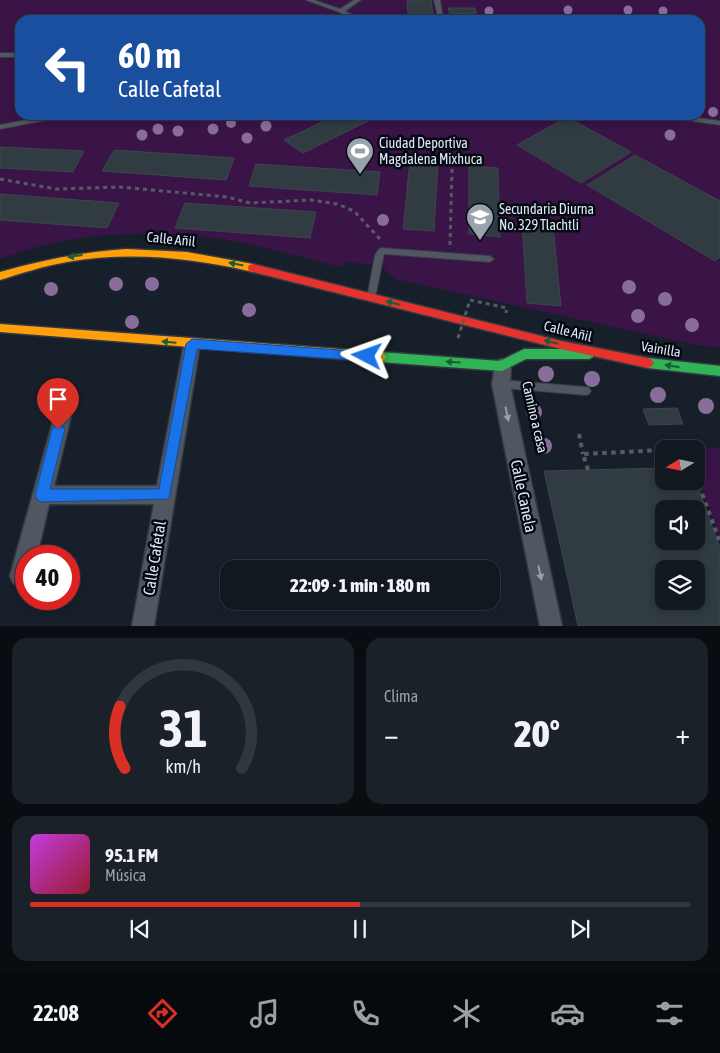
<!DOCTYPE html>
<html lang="es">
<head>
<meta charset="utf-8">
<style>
  :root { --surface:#111820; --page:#1a2129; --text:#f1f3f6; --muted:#9ca0a5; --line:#30373e; --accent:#d93025 }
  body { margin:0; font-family:"Asap Condensed",sans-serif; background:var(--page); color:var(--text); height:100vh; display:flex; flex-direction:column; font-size:19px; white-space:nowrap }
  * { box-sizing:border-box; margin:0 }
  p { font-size:16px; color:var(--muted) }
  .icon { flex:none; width:28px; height:28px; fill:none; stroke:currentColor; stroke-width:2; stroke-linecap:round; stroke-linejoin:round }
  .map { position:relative; height:626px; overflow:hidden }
  .side { display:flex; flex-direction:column; gap:12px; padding:12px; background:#090d12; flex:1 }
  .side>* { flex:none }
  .banner { position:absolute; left:15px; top:15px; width:690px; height:105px; border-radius:15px; box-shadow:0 2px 8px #0003,0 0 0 1px var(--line); background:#1a4fa0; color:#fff; overflow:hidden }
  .needle { width:32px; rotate:260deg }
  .fabs { position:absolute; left:655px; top:440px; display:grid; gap:10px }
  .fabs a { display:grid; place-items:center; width:50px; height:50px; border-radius:10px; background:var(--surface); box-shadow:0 2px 8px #0003,0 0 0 1px var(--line); font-size:25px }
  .speed { position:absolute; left:15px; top:545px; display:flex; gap:10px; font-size:25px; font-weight:700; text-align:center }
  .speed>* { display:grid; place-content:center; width:65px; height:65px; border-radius:50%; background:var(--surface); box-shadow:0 2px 8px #0003,0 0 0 1px var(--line); line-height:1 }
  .speed .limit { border:8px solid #d22; background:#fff; color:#111 }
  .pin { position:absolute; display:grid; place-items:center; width:42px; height:42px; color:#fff; margin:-51px -21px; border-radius:50% 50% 50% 0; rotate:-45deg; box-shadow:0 0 5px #0007 }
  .pin .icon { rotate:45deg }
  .me { position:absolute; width:55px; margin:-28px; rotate:274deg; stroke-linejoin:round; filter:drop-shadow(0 0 4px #0008) }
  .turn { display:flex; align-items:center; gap:18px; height:105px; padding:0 20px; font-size:22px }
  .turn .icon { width:65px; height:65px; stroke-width:2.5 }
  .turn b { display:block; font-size:35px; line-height:42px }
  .big { font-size:38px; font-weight:800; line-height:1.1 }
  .side .widget { flex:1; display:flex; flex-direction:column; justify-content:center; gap:8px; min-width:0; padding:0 18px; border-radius:15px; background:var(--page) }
  .side .dial { align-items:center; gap:0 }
  .dial svg { height:130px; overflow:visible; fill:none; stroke:var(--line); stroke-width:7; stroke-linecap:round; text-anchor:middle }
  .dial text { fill:var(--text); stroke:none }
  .song { display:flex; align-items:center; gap:15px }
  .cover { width:60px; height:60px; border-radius:8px; background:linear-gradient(135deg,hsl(290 70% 55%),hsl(350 70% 35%)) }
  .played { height:5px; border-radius:2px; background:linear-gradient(90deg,var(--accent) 50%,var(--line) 50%) }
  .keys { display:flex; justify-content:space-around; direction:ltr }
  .heat { display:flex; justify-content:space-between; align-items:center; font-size:28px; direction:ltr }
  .side .tiles { flex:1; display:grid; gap:12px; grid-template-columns:1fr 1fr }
  .widget:last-child { grid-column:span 2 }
  .trip { position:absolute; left:220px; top:560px; width:280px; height:50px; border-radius:15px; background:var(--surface); box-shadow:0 2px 8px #0003,0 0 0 1px var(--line); font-weight:800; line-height:50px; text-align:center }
  .tabs { display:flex; height:80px; justify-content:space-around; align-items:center; background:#070a0d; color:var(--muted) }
  .tabs .icon { width:35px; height:35px }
  .tabs .selected { color:var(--accent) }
  .tabs b { font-size:22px; color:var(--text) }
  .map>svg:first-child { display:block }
  .green { fill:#3a1347; fill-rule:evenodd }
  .building { fill:#303b42; stroke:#3c464c; fill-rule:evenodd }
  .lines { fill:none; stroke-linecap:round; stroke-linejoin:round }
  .lane-casing { stroke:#343a43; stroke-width:2 }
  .street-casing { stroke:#343a43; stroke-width:3 }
  .fast-casing { stroke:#343a43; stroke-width:3 }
  .slow-casing { stroke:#343a43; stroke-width:3 }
  .jam-casing { stroke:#343a43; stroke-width:3 }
  .path-far1 { stroke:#565c64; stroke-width:3; stroke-dasharray:4 4; stroke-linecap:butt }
  .path { stroke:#565c64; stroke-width:4; stroke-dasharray:4.5 4.5; stroke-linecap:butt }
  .lane { fill:#515760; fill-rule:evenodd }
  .street { fill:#515760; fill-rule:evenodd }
  .fast { fill:#30b455; fill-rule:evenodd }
  .slow { fill:#ff9f0a; fill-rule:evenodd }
  .jam { fill:#e5322d; fill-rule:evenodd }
  .path-bridge { stroke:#565c64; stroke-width:3; stroke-dasharray:4 4; stroke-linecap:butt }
  .tree { fill:#886d9a }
  .oneway { fill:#1a5e33 }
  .oneway2 { fill:#98a0aa }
  .route { fill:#1a73e8; stroke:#114b97 }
  .labels { text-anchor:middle; stroke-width:5; stroke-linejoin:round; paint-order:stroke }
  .poi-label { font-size:14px; fill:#dee9f5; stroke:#040911; text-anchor:start }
  .street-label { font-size:14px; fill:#dee9f5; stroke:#040911 }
  .near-street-label { font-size:16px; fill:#dee9f5; stroke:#040911 }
</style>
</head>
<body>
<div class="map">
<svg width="720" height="626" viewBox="0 0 720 626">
  <rect width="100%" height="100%" fill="#17202a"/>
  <path class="green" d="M0,0H720V347L696,345L395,279L384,270L385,266L343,262L341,267C303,258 265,246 226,240C153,228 69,232 0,259ZM20,20H700V115H20Z
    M720,448V537L696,472V449H688Z"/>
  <path class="building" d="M407,0H431L433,14H408Z
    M448,8H475L477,13L450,14Z
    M337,115H380L303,153L284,140Z
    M567,117L631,152L581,183L517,145Z
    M0,147L84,151L73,172L0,168Z
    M114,150L234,158L226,180L102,171Z
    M635,155L720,201V257L715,261L587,185Z
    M410,161L438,163L434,231L403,229Z
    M256,164L380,172L377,195L249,186Z
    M469,166L498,168L500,237L469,234Z
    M0,194L119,203L107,228L0,220Z
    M185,203L316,212L310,238L175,228Z
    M522,223L553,225L561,306L527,303Z
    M677,408L683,424L649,425L643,409Z
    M664,468V481H696L720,548V626H578L544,471ZM664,509H696V541H664ZM664,569H696V601H664Z"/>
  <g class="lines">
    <g class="lane-casing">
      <path id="lane" d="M306,0H314L340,9L354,0H361L345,11L362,20H355L339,12Z
        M434,0H440L443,18L438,17Z
        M0,53H20V57H0Z
        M52,115H65L62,117L0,129V125Z
        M661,115H678L720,121V125L664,117Z
        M382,248L490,256L494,259L490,262L384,254L375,298L371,301L367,298L375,255L379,249Z
        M501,380L586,387L589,388L591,391L589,394L586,395L501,388L498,387L496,384L498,381Z"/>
    </g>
    <g class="street-casing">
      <path id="street" d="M192,338L198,339L200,344L154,626H132L154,504H49L37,556H26V584L21,586L13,583L10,576L57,407L63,405L69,407L72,412L54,486H157L184,344L186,339Z
        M502,359L508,361L511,366L510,384L562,626H540L492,384L496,361Z"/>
    </g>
    <g class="fast-casing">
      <path id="fast" d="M524,349H589L593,351L595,354L593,357L589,359H526L502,371L380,362L376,360L374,357L376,354L380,352L500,361Z
        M648,358L720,366V376L648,368L644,366L642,363L644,360Z"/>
    </g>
    <g class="slow-casing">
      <path id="slow" d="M126,249L187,252L253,264L258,268L253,272C191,258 130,251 67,262C44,266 22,273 0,280V272C42,260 82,252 126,249Z
        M0,324L380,352L384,354L386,357L384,360L380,362L0,332Z"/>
    </g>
    <g class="jam-casing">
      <path id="jam" d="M253,264L561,341L648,358L652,360L654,363L652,366L648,368L561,349L249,271L248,268L249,265Z"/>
    </g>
    <path class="path-far1" d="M0,179L56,189L120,187L227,197L250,203L311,200L337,204L354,211L380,239
      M450,245L452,168
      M470,300L507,308L506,313"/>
    <path class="path" d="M579,434L583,454
      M588,470L583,454L664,450
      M696,477L720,542"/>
    <use href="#lane" class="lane"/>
    <use href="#street" class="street"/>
    <use href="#fast" class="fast"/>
    <use href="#slow" class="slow"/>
    <use href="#jam" class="jam"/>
    <path class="path-bridge" d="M458,338L470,300"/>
  </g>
  <g class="tree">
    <circle cx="568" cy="10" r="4.5"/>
    <circle cx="628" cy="10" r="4.5"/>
    <circle cx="489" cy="11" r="4.5"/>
    <circle cx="663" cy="11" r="4.5"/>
    <circle cx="713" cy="112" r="5"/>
    <circle cx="231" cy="123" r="5"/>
    <circle cx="266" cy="126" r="5.5"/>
    <circle cx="158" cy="129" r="5.5"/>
    <circle cx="213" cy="129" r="5.5"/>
    <circle cx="178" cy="131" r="5.5"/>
    <circle cx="142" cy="135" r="5.5"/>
    <circle cx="670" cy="135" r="5.5"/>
    <circle cx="247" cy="138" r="5.5"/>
    <circle cx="383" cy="220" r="6"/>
    <circle cx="116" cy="284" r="7"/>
    <circle cx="152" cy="284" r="7"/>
    <circle cx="629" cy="287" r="7"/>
    <circle cx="51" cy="289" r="7"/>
    <circle cx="665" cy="299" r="7"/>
    <circle cx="249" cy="310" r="7"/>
    <circle cx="638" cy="316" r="7"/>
    <circle cx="132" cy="322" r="7"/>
    <circle cx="692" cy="325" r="7"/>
    <circle cx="546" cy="374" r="8"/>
    <circle cx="592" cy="379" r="8"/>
    <circle cx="658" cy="395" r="8"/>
    <circle cx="706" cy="406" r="8"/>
    <circle cx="534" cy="412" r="8"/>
    <circle cx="544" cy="446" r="8"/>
  </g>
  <defs><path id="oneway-solid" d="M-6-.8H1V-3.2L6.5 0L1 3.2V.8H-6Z" transform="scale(1.25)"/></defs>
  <g class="oneway">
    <use href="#oneway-solid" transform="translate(75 256) rotate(172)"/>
    <use href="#oneway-solid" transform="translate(236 264) rotate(-169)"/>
    <use href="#oneway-solid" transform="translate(393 303) rotate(-166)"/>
    <use href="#oneway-solid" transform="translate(169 342) rotate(-175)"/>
    <use href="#oneway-solid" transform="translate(551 342) rotate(-166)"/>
    <use href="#oneway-solid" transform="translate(453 362) rotate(-176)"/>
    <use href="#oneway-solid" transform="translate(672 366) rotate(-171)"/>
  </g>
  <g class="oneway2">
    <use href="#oneway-solid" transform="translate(507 414) rotate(78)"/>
    <use href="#oneway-solid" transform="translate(540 573) rotate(78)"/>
  </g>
  <path class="route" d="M192,339L367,352L373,356L367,361L197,349L169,499L42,502L37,500L35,495L52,429L58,424L65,429L50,489H159L186,344Z"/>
  <defs>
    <g id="stadium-pin" transform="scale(1.4375)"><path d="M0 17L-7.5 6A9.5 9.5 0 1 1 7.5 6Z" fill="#98a3ae" stroke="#040911"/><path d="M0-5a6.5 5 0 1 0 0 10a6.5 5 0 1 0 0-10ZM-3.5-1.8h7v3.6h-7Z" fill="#fff"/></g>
    <g id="school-pin" transform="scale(1.4375)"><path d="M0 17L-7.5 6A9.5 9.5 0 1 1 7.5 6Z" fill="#98a3ae" stroke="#040911"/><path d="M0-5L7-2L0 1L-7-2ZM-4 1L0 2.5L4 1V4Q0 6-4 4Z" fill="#fff"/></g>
  </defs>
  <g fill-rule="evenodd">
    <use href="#stadium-pin" x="360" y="151"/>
    <use href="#school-pin" x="480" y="217"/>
  </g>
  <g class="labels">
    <g class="poi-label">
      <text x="379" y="148">Ciudad Deportiva<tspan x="379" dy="16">Magdalena Mixhuca</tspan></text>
      <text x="499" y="214">Secundaria Diurna<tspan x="499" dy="16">No. 329 Tlachtli</tspan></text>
    </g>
    <g class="street-label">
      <text transform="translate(171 239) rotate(6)" y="5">Calle Añil</text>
      <text transform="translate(568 331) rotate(14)" y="5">Calle Añil</text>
      <text transform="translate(661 349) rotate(9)" y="5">Vainilla</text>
      <text transform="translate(535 417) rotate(77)" y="5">Camino a casa</text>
    </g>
    <g class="near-street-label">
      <text transform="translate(524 496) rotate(78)" y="6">Calle Canela</text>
      <text transform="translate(154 558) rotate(-81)" y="6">Calle Cafetal</text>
    </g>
  </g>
</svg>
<div class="fabs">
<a><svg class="needle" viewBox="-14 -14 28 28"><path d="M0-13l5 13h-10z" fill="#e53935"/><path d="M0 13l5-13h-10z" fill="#9ca0a5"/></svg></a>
<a><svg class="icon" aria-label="sound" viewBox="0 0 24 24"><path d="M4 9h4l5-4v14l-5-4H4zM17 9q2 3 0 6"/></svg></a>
<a><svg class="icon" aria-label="layers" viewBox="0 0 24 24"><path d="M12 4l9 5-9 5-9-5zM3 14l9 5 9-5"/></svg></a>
</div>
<div class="speed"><div class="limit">40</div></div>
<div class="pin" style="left:58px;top:429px;background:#d93025"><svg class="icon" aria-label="arrive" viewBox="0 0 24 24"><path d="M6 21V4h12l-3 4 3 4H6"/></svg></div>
<svg class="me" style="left:367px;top:356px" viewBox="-20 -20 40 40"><path d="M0-17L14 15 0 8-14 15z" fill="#1a73e8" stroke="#fff" stroke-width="4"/></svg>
<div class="trip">22:09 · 1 min · 180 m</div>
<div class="banner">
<div class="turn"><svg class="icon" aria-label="left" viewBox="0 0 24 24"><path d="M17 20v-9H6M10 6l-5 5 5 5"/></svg><div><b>60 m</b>Calle Cafetal</div></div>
</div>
</div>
<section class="side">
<div class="tiles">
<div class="widget dial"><svg viewBox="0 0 100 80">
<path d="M14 69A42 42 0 1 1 86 69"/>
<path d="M14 69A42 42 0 0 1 11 31" stroke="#d93025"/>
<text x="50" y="56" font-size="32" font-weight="700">31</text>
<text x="50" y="72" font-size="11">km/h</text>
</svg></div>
<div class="widget"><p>Clima</p>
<div class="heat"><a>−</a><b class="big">20°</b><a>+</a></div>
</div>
<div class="widget">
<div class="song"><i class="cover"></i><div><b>95.1 FM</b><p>Música</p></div></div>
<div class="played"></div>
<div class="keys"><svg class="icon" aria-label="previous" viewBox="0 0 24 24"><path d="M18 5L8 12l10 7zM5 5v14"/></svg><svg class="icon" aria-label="pause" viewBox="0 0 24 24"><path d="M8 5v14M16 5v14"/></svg><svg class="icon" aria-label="next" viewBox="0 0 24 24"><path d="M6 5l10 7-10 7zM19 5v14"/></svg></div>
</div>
</div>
</section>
<nav class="tabs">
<b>22:08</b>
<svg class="icon selected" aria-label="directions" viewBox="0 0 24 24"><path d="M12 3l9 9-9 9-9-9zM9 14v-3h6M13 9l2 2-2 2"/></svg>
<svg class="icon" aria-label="music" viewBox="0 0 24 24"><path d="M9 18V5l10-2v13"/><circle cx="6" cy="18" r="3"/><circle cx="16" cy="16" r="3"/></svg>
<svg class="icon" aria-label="phone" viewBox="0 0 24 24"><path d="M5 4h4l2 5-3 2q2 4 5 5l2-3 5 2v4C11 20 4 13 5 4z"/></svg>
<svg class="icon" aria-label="climate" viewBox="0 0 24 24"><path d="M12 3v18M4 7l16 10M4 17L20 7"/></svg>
<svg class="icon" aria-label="car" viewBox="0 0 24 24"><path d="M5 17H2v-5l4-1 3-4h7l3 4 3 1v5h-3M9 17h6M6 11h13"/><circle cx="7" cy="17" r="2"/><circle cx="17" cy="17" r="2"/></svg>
<svg class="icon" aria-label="filters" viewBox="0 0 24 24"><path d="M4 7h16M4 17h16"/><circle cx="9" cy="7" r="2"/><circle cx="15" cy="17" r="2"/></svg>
</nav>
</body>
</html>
